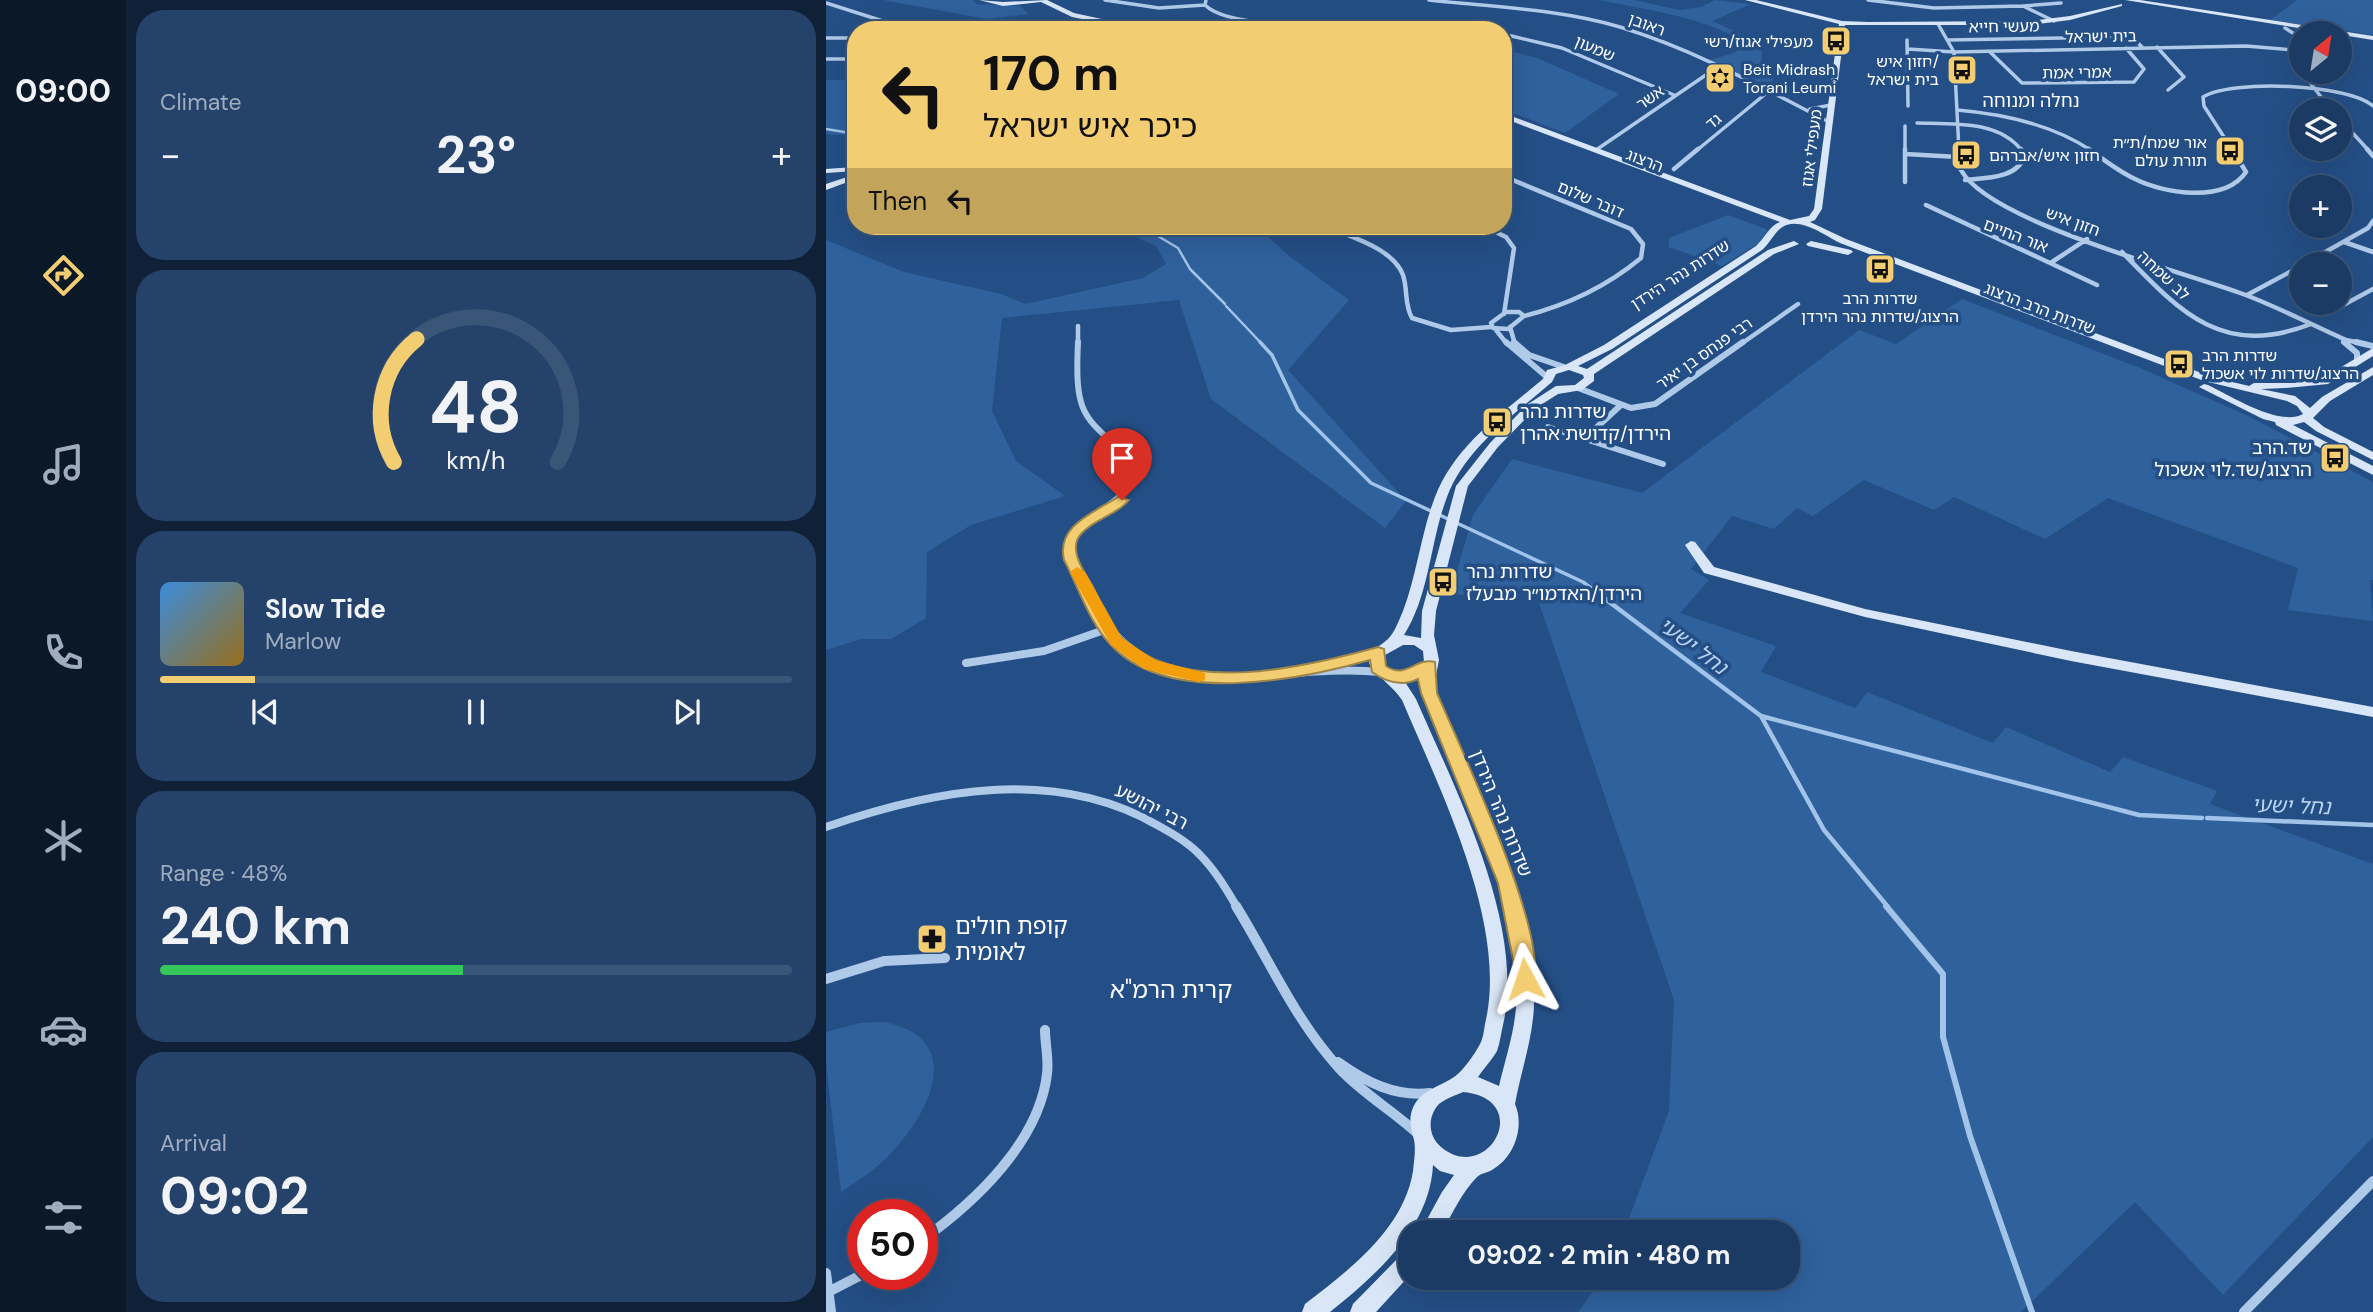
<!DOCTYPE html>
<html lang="en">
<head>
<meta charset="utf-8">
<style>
  :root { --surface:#1b3b64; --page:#24426a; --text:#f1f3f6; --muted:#a0adbf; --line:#395578; --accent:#f3cd72 }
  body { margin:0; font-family:"DM Sans","Noto Sans Hebrew",sans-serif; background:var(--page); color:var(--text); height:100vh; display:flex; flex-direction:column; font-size:26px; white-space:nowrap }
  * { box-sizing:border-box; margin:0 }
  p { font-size:23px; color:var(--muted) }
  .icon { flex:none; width:38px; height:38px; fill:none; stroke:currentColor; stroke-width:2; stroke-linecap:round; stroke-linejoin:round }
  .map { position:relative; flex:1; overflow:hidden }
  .side { display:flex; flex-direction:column; gap:10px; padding:10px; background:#0f2037; width:700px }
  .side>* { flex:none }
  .top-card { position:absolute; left:21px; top:21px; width:665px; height:214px; border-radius:28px; box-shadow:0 7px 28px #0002,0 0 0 2px var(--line); background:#f3cd72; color:#111; overflow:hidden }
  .needle { width:46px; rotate:30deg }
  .buttons { position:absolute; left:1463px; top:21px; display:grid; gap:14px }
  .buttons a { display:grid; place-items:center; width:63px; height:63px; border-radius:50%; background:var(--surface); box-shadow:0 7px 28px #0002,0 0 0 2px var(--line); font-size:35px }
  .speed { position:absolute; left:21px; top:1199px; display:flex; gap:14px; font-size:35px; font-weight:700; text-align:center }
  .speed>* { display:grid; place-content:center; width:91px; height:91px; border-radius:50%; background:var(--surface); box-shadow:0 7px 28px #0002,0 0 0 2px var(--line); line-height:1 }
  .speed .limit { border:10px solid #d22; background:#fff; color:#111 }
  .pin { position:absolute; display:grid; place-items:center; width:60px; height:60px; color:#fff; margin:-72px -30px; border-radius:50% 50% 50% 0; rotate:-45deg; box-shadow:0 0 7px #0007 }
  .pin .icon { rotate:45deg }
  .me { position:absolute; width:77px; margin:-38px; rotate:355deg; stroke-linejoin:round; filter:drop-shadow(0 0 5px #0008) }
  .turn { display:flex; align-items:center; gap:24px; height:147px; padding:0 21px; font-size:32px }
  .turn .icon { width:91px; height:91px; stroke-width:2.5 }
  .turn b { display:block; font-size:49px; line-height:60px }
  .then { display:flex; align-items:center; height:66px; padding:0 21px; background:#0003; gap:14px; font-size:26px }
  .big { font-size:52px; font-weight:700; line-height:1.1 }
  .side .widget { flex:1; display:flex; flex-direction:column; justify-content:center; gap:10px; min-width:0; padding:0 24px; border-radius:28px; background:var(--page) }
  .side .dial { align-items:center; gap:0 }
  .dial svg { height:182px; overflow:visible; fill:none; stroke:var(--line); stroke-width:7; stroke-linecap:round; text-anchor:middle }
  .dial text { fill:var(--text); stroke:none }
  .song { display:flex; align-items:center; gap:21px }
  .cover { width:84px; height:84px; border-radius:10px; background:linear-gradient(135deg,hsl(210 70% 55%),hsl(40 70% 35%)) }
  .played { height:7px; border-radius:4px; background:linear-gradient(90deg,var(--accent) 15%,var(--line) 15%) }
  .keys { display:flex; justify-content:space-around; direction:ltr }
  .heat { display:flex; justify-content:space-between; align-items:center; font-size:38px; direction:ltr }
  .charge { height:10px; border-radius:5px; background:linear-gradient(90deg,#34c759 48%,var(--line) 0) }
  .trip { position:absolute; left:572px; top:1220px; width:402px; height:70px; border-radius:28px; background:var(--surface); box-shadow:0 7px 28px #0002,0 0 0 2px var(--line); font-weight:700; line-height:70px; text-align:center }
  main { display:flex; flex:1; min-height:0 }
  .dock { display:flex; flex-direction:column; width:126px; justify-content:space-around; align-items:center; background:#0b1828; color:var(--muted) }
  .dock .icon { width:49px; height:49px }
  .dock .current { color:var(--accent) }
  .dock b { font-size:32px; color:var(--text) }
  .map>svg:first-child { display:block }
  .green { fill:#2f619d }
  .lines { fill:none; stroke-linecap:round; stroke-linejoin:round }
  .stream-far3 { stroke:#a3c4e9; stroke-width:2.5 }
  .stream-far2 { stroke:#a3c4e9; stroke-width:3.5 }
  .stream-far1 { stroke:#a3c4e9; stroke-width:4.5 }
  .stream { stroke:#a3c4e9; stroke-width:6 }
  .street-far4 { stroke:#afc9e8; stroke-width:3.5 }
  .street-far3 { stroke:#afc9e8; stroke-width:4.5 }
  .street-far2 { stroke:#afc9e8; stroke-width:6 }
  .street-far1 { stroke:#afc9e8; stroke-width:8 }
  .street { stroke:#afc9e8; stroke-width:10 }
  .secondary { fill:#d9e6f7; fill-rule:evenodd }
  .route { fill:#f3cd72; stroke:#9e854a; stroke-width:2 }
  .slow { fill:#f59e0b }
  .labels { text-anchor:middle; stroke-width:7; stroke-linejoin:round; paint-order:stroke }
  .far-street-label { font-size:16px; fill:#fff; stroke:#244f86 }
  .far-poi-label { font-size:16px; fill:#fff; stroke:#244f86; text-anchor:end }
  .far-neighbourhood-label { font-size:18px; fill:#fff; stroke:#244f86 }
  .poi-label { font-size:19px; fill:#fff; stroke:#244f86; text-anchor:start }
  .street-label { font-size:19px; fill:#fff; stroke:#244f86 }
  .water-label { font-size:21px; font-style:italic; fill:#bad3f0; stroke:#244f86 }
  .near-poi-label { font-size:23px; fill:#fff; stroke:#244f86; text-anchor:start }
  .near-neighbourhood-label { font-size:24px; fill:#fff; stroke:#244f86 }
</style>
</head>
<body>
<main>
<nav class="dock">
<b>09:00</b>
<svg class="icon current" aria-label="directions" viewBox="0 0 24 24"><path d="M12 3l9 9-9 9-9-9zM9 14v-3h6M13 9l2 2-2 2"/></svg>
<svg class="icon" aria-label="music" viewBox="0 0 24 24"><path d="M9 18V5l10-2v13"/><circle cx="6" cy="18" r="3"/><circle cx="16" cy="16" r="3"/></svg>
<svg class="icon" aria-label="phone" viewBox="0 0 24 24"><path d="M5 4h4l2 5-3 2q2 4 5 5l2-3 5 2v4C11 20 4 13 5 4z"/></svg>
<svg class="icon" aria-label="climate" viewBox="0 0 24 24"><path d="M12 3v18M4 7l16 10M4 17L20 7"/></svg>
<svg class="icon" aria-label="car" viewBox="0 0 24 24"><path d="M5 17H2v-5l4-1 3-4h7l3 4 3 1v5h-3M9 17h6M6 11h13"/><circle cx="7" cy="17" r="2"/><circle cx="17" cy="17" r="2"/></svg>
<svg class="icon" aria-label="filters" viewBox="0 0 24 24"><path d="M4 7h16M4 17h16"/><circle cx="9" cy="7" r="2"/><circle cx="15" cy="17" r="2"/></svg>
</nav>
<section class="side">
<div class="widget"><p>Climate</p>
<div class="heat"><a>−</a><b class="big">23°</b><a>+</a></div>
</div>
<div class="widget dial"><svg viewBox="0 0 100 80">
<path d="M14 69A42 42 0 1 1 86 69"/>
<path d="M14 69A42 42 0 0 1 24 15" stroke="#f3cd72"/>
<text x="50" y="56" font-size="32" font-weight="700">48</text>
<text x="50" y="72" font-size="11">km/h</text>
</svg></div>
<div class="widget">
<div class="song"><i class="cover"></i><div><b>Slow Tide</b><p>Marlow</p></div></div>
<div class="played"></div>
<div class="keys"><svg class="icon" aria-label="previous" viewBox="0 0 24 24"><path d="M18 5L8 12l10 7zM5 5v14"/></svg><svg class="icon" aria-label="pause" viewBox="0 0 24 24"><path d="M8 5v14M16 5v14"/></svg><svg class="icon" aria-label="next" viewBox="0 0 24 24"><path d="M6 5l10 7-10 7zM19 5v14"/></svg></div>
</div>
<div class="widget"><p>Range · 48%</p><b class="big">240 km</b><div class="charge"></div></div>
<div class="widget"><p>Arrival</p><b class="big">09:02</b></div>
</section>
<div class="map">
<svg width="1547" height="1312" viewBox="0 0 1547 1312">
  <rect width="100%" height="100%" fill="#244f86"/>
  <path class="green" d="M57,0H147L151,4L194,6L203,14L160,19Z
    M773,0H807L854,10L875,7L889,0L925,4L886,21L928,40L936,52L935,66L951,74L942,87L880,61L908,53L920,45C891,19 812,8 773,0Z
    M1471,0H1547V35L1444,20Z
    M677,49L711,58L793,94L739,133L677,109Z
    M0,80H30V136L0,134Z
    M902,215L940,229L943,234L939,239L896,266L843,247V238Z
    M286,226H431L463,256L523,300L462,370L580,501L559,528L385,399L353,300L176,318L166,411L190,461L239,496L145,525L101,552L100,618L65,639H35L0,650V240L78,272L175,294L199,304L317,278L340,264L330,246Z
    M1136,299L1314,368L1422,416L1547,482V580H1544L1547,621L1462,610L1472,568L1282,498L1219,539L1128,497L1108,510L1038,480L987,516L971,508L948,529L906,516L865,569L883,580L854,613L950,646L935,672L1029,708L1041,692L1167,743L1180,727L1284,772L1297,757L1391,791L1384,804L1547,864V1137L1397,1295L1309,1202L1195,1312H752L777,1278H962V1232H798L843,1111L848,1000L709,591L624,595L647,515L686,459L816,493L1033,330L1070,344Z
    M58,1022C139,1038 106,1110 66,1152C51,1169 33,1180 15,1192L0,1063V1032L34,1023Z"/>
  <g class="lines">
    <path class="stream-far3" d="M0,129L30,134
      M315,226L352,248L364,269L399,304
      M400,306L436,344"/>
    <path class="stream-far2" d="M434,342L446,355L472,410L545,483L757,582L769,591"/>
    <path class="stream-far1" d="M766,589L935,716L1313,815L1376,818
      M935,716L998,830L1062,907
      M1381,818L1547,825"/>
    <path class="stream" d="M1060,906L1117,974V1037L1144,1136L1206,1312"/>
    <path class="street-far4" d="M279,0L333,8L379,5
      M380,0L379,5C407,33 533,23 576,24C601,24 627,28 652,30
      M603,0C666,7 733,9 794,27C867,49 935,87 1003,122
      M1042,0L1108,8L1197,6L1228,21
      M0,3L85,30
      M1197,6L1235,3
      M1112,24L1128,52L1133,151
      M1459,28L1473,37
      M677,34L736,48L848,95
      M1475,35L1467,50L1475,70
      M0,38H30
      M1081,40L1082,106
      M1121,40L1297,37L1307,38L1316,47
      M1331,47L1358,77L1342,90
      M1082,49L1128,52L1420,46L1467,50
      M1163,51L1196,83L1308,82L1318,69L1300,48
      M0,59H30
      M1476,72L1505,110
      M984,109L1005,105
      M1131,110C1178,114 1226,124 1266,151
      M1514,119L1543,151
      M1091,123C1126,124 1173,120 1196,151
      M1079,126V151
      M770,150L893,66
      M870,151L943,91
      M1407,151L1378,106L1377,97C1406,79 1522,84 1547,106"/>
    <path class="street-far3" d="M1079,149V182
      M1133,149C1133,156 1132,165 1135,170C1163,222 1358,272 1417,294C1452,307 1486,325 1520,340L1538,344
      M1263,149C1278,160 1292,171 1309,179C1339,194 1399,203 1420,172L1406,149
      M1541,149L1547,156
      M1079,154L1132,157
      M848,169L872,149
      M677,176L805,229L817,244L815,258C780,287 742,305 698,316
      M1139,180C1159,178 1192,179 1199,155L1195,149
      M1100,205L1271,285
      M500,226C524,237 567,248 577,275C582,290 578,304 586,318L625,330L665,327
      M657,226L680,237L688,248L678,314
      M1518,242L1547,252
      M1296,252C1355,313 1396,358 1485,324
      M1226,262L1261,239
      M1478,264L1542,228L1547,221
      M1421,295L1475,266
      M1510,309L1547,289
      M680,312H693L698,316L682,329L667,328L665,323Z
      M684,327L689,344
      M670,330L681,344
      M1518,342L1520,344
      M252,344V326
      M915,344L972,304"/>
    <path class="street-far2" d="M252,342C248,424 260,415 313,468C296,511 255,511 242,547L259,591
      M680,342L721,377
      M688,342L703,355L738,367
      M1518,342L1531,353V361
      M1530,342L1547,346
      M752,388L805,408L829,404L917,342
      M722,427L837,464
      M758,439L795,405"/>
    <path class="street-far1" d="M258,589C329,725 434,660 555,672
      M140,663L218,651L281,629
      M513,665L552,653
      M0,827C106,790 228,766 331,825C346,833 362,842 374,855C389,870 400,889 411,907"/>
    <path class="street" d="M410,906C444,961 469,1020 513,1068C536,1093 566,1110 591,1133
      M0,979L58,961L119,958
      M512,1062C540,1082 568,1097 604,1093
      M96,1240C149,1202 213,1142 221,1074C223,1059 219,1044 219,1030
      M0,1273L5,1312
      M2,1292L37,1274
      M1418,1312L1547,1181"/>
    <path class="secondary" d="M153,0L177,2L221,0L248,13L326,30H312L246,17L215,2L177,6Z
      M919,0H930L1016,21L1042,22L1203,21L1244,16L1296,4V6L1244,20L1203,25H1019L996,209L989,220L984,222L1020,239L1386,377L1423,386L1428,383H1469L1502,375L1547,348V356L1502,384C1481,386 1458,389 1435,389L1469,396L1484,408L1496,397L1547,367V375L1504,401L1487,418L1498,427L1547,452V460L1490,431L1478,422L1467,425L1547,466V475L1450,425L1449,422L1437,419L1373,387L1378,384L1382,385C1405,396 1453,427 1477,414L1471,406L1461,401L1378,381L1014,243C998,235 972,215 955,228C949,232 944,243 936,250L786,349L752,366L761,369L942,250L968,241L973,244L948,254L768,374V381L756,390L732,394L710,408L672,447L642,486L610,611L608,635L613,660L608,686C649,789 712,891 708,1005C707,1038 695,1071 689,1104C699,1127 688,1158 666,1170C661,1173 655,1173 651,1177C636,1192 626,1214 616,1232H594L616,1192L628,1175L614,1171L607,1165C604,1228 549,1276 504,1312H476L479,1304C522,1271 578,1229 587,1171C588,1162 590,1148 588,1140C586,1132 583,1123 585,1114C590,1091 612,1088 628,1077C636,1072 649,1054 654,1044C657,1039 658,1030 659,1024C683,926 614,790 576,700C566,685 552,678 543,663C546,648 552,648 562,639C569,632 573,620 577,611C591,574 595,533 609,497C629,445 677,413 717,379L721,370L739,365L778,345L930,246C939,238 943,226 954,222L677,118V113L964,220L983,216L988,209L1013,24ZM743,370L757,375L758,378L749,385L730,386L702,404L664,443L630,486L596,611L595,638L578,635C604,594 604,541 621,497C640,447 687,416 726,382L730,374ZM577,645H588L597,651L598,662L582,672L565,671L557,663L559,655ZM595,678L594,686C633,788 697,893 690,1007C688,1034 679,1060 673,1086L652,1077C658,1068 666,1060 671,1051C674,1043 675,1033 677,1025C700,925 629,789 590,699L579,682ZM637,1092C709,1099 662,1186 615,1147C602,1136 601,1117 613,1104C619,1099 630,1095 637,1092Z
      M1299,0H1314L1547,36V40Z
      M28,167L30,171L0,173V169Z
      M30,174V179L0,190V184Z
      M985,241L1025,250L1027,252L1022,255L982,246L980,244Z
      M865,541L869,542L888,567L1039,609L1245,651L1547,707V717L1245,661L1039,617L878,573L859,545Z
      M584,1249V1275L550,1312H524L527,1304L577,1253Z"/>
  </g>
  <path class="route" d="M292,497L303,500C291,515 268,519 255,534C241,549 259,573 267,587C275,603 283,626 296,638C358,697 480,667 552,647L558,649L560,666C580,680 589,657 609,662L611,693C632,743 727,941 706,985L699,988L692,985L672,883L595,693L592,679C576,687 560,682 546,672L544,660C473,680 341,707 284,644C263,622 252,586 238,560C230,526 267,513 292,497Z"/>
  <path class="slow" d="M251,567L259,572L296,638L329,660L379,673V680L373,682L318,669L285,645L244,572Z"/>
  <defs>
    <g id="bus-square" transform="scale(1.575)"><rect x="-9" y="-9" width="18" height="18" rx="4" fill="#f3cd72" stroke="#244f86"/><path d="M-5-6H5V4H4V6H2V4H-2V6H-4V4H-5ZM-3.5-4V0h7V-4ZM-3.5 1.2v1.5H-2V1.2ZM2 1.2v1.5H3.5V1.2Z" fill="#111"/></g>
    <g id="synagogue-square" transform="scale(1.575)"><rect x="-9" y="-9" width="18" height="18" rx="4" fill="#f3cd72" stroke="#244f86"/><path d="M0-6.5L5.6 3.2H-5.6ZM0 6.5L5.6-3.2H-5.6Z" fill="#111"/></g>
    <g id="pharmacy-square" transform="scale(1.575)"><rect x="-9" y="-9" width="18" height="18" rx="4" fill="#f3cd72" stroke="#244f86"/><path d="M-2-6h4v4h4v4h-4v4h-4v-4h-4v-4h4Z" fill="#111"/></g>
  </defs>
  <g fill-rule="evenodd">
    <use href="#bus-square" x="1010" y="41"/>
    <use href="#bus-square" x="1136" y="70"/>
    <use href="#synagogue-square" x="894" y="78"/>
    <use href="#bus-square" x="1404" y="151"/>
    <use href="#bus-square" x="1140" y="155"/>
    <use href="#bus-square" x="1054" y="269"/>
    <use href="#bus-square" x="1353" y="364"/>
    <use href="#bus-square" x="671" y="422"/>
    <use href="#bus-square" x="1509" y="458"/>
    <use href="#bus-square" x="617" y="582"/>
    <use href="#pharmacy-square" x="106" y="939"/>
  </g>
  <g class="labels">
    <g class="far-street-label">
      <text transform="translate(821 24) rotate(20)" y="6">ראובן</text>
      <text transform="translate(1178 26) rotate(-1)" y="6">מעשי חייא</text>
      <text transform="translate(1275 36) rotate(-1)" y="6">בית ישראל</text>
      <text transform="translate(769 48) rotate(23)" y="6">שמעון</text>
      <text transform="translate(1251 72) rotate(-1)" y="6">אמרי אמת</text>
      <text transform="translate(824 97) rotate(-35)" y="6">אשר</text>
      <text transform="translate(887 121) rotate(-40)" y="6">גד</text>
      <text transform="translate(985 148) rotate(-83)" y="6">מעפילי אגוז</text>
      <text transform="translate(819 160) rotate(21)" y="6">הרצוג</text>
      <text transform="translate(765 199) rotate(23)" y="6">דובר שלום</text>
      <text transform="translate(1247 221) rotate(20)" y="6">חזון איש</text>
      <text transform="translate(1190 235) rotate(21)" y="6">אור החיים</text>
      <text transform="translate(854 274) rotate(-33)" y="6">שדרות נהר הירדן</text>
      <text transform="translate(1338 275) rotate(43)" y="6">לב שמחה</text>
      <text transform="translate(1214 308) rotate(21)" y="6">שדרות הרב הרצוג</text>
      <text transform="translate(878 353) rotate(-35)" y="6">רבי פנחס בן יאיר</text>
    </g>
    <g class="far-poi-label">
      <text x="987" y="47">מעפילי אגוז/רשי</text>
      <text x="1113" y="67">חזון איש/<tspan x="1113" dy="18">בית ישראל</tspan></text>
      <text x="917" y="75" text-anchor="start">Beit Midrash<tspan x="917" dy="18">Torani Leumi</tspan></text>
      <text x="1381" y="148">אור שמח/ת״ת<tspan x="1381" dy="18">תורת עולם</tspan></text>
      <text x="1163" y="161" text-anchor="start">חזון איש/אברהם</text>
      <text x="1054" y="304" text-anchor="middle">שדרות הרב<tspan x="1054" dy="18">הרצוג/שדרות נהר הירדן</tspan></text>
      <text x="1376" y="361" text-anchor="start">שדרות הרב<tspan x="1376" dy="18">הרצוג/שדרות לוי אשכול</tspan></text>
    </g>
    <g class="far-neighbourhood-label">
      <text x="1205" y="107">נחלה ומנוחה</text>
    </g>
    <g class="poi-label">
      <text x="694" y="418">שדרות נהר<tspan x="694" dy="22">הירדן/קדושת אהרן</tspan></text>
      <text x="1486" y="454" text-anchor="end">שד.הרב<tspan x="1486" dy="22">הרצוג/שד.לוי אשכול</tspan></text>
      <text x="640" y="578">שדרות נהר<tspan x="640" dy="22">הירדן/האדמו״ר מבעלז</tspan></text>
    </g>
    <g class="street-label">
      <text transform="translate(326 806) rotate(27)" y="7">רבי יהושע</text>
      <text transform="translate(676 813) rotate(68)" y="7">שדרות נהר הירדן</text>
    </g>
    <g class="water-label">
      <text transform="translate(867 646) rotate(37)" y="7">נחל ישעי</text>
      <text transform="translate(1465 806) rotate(2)" y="7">נחל ישעי</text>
    </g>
    <g class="near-poi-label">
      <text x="129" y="934">קופת חולים<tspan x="129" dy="26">לאומית</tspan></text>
    </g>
    <g class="near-neighbourhood-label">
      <text x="345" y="998">קרית הרמ"א</text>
    </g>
  </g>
</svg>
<div class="buttons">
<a><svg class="needle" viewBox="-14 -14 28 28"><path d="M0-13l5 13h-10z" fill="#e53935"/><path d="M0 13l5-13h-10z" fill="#a0adbf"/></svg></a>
<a><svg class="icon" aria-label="layers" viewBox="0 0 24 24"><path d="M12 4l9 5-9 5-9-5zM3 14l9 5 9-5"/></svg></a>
<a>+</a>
<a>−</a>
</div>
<div class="speed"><div class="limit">50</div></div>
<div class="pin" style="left:296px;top:500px;background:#d93025"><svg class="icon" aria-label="arrive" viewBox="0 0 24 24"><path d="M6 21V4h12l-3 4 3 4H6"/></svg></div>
<svg class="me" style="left:699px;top:979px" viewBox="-20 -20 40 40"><path d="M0-17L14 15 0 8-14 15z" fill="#f3cd72" stroke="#fff" stroke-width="4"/></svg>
<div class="trip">09:02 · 2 min · 480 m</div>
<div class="top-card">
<div class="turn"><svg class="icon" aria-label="left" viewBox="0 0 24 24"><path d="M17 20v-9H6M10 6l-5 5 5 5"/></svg><div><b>170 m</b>כיכר איש ישראל</div></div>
<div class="then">Then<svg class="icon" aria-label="left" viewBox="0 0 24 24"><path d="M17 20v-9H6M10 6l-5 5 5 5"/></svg></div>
</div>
</div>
</main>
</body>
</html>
